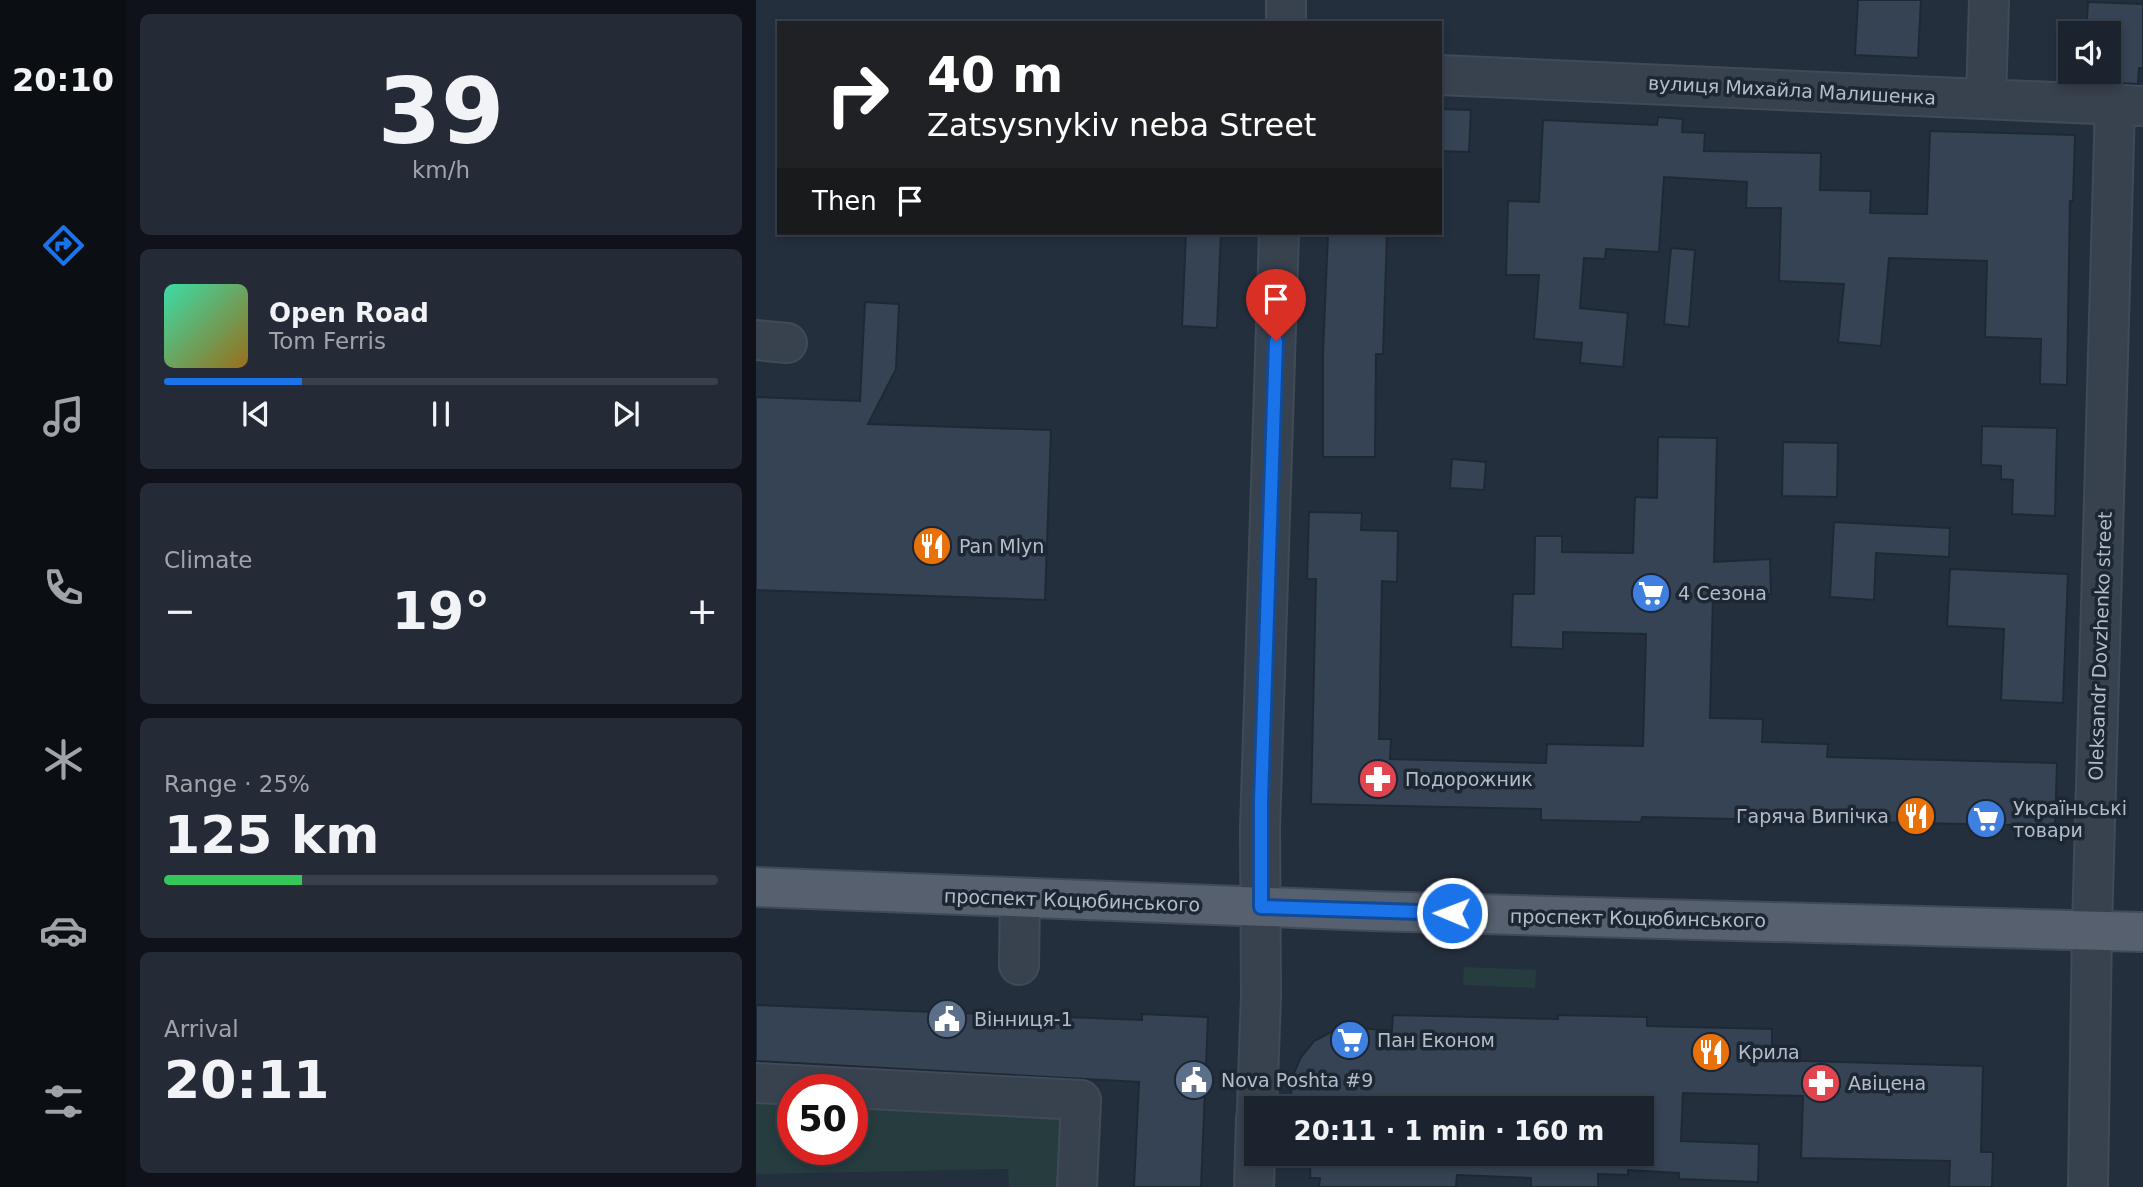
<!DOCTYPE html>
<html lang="en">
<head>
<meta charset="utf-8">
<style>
  :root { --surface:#1b232e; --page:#242b36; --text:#f1f3f6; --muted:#a0a4aa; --line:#39404a; --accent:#1a73e8 }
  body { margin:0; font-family:"DejaVu Sans",sans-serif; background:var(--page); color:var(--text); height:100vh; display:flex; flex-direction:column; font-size:26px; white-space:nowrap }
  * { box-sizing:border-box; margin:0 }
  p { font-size:23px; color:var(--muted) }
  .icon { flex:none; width:38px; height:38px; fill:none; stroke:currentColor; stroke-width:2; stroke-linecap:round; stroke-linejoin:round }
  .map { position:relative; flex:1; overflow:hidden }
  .side { display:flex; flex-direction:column; gap:14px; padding:14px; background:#0f1319; width:630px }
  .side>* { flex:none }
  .banner { position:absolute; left:21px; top:21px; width:665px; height:214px; border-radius:0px; box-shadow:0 4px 10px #0003,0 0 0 2px var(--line); background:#202124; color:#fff; overflow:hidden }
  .controls { position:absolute; left:1302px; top:21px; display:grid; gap:14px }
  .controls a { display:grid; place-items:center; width:63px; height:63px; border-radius:0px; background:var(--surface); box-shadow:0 4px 10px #0003,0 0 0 2px var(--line); font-size:35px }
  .speed { position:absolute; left:21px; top:1074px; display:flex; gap:14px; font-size:35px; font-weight:700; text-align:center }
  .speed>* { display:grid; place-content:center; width:91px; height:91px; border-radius:50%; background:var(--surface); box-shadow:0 4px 10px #0003,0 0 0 2px var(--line); line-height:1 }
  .speed .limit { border:10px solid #d22; background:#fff; color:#111 }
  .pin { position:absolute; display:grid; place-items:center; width:60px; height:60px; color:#fff; margin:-72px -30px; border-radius:50% 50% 50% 0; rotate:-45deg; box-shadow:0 0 7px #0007 }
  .pin .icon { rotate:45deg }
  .me { position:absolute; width:77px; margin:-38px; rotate:271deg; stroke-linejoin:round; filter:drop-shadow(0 0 5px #0008) }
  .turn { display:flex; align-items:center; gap:24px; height:147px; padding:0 35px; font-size:32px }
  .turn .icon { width:91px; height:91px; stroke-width:2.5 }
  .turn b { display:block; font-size:49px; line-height:60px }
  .then { display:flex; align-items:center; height:66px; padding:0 35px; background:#0003; gap:14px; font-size:26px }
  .big { font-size:52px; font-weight:700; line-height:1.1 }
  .side .tile { flex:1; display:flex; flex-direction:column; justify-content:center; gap:10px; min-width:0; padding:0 24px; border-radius:10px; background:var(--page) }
  .side .dial { align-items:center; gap:0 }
  .dial b { font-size:91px; line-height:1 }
  .song { display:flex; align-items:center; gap:21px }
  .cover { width:84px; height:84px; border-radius:10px; background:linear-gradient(135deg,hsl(160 70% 55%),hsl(40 70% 35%)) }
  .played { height:7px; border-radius:4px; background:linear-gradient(90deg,var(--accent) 25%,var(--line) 25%) }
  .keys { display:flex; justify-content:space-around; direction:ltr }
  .heat { display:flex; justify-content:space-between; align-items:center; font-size:38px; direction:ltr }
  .charge { height:10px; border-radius:5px; background:linear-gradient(90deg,#34c759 25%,var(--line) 0) }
  .trip { position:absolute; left:488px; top:1096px; width:410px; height:70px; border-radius:0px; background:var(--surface); box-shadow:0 4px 10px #0003,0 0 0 2px var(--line); font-weight:700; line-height:70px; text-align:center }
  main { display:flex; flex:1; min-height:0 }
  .tabs { display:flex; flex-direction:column; width:126px; justify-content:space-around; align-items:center; background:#0b0e12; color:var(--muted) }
  .tabs .icon { width:49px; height:49px }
  .tabs .on { color:var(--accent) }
  .tabs b { font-size:32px; color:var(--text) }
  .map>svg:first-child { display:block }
  .green { fill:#263c3f; fill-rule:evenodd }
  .building { fill:#364354; stroke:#1f2835; stroke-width:2 }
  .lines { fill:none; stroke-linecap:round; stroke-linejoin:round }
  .minor-casing { stroke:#414a57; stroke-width:42 }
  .major-casing { stroke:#414a57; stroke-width:42 }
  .minor { stroke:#38414e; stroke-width:38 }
  .major { stroke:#56606e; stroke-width:38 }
  .route-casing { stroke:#114b97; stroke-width:18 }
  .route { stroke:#1a73e8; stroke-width:12 }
  .labels { text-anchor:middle; stroke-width:7; stroke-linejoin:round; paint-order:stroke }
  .street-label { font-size:19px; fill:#b4bcc9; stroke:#1d2633 }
  .poi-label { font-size:19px; fill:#b4bcc9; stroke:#1d2633; text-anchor:start }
</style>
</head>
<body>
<main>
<nav class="tabs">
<b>20:10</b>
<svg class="icon on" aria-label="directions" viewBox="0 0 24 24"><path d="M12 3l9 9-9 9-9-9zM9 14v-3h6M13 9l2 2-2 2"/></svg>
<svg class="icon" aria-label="music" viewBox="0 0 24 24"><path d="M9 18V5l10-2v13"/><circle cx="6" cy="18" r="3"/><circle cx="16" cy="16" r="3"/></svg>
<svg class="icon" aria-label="phone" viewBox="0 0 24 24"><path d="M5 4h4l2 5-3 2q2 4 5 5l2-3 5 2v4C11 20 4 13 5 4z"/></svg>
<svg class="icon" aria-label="climate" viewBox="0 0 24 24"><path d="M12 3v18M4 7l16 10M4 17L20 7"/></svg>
<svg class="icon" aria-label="car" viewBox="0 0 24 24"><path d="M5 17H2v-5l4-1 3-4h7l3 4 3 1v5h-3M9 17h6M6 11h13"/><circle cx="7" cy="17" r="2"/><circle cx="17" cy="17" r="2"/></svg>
<svg class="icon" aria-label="filters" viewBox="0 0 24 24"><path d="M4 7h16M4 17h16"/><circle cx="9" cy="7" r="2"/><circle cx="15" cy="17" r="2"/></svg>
</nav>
<section class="side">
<div class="tile dial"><b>39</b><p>km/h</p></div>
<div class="tile">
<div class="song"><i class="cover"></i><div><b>Open Road</b><p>Tom Ferris</p></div></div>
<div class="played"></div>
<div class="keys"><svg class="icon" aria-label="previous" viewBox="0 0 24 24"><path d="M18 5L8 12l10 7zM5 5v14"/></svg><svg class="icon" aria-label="pause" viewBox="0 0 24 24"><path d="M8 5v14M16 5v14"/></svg><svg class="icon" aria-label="next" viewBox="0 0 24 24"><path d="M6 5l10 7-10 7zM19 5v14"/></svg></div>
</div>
<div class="tile"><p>Climate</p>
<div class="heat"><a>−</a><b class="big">19°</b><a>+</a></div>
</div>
<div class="tile"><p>Range · 25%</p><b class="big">125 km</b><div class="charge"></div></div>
<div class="tile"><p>Arrival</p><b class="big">20:11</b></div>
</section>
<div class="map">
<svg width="1387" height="1187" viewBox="0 0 1387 1187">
  <rect width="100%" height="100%" fill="#242f3e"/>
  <path class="green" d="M708,967L780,970L779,988L707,985Z
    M0,1083L325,1100L321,1187H253L252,1169L0,1174ZM37,1090H96V1150H37Z"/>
  <path class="building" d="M1102,0H1165L1162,58L1099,55Z
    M1332,2L1387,4V68H1383L1382,84L1337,82V72H1353V33H1330Z
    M684,109L715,110L713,152L684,151Z
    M902,117L927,119L926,132L949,133L948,151L1065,153L1064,190L1115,191L1114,213L1171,214L1174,131L1319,135L1317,201H1314L1311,385L1284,384L1285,339L1229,337L1231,261L1133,258L1125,346L1082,342L1088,284L1023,281L1025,208H990L991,182L908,177L903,252L850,249L849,259L828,258L824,308L872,313L867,367L824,363L826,343L778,339L783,275H750L752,201L783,202L787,120L901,125Z
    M430,233H465L461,328L426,326Z
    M572,233H631L627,354H620L619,457H567V352Z
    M915,248L939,250L933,327L908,324Z
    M109,302L143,304L140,369L112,424L295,430L289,600L0,590V397L104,401Z
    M1226,426L1301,428L1299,516L1256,514L1257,480L1245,479V466L1225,465Z
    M902,437L961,438L958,562L1014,559L1015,594L957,597L954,718L1007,719L1006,742L1072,744L1071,757L1301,763L1299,826L886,817L885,822L785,820V809L555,804L560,579H551L553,512L606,513L605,530L642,531L641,582L626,581L623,739H635L634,759L790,763L791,744L887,746L890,634L807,632V649L755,647L757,594H778L779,536H806V552L877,553L879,497L901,498Z
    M1027,442L1082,443L1081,497L1026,496Z
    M696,459L730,462L728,490L694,488Z
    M1078,522L1194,528L1193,557L1120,553L1118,600L1074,597Z
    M1194,569L1312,574L1307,703L1245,700L1248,629L1191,626Z
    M0,1005L386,1020V1014L452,1017L445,1187H378L383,1082L0,1061Z
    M637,1015L802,1019V1015L891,1017V1026L1016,1029V1060L1227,1066L1225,1152H1237L1236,1187H1193L1194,1161L1045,1158L1047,1096L927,1093L925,1141L1003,1144L1002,1182L923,1179V1173L872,1170V1175L842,1174V1187H775V1178L701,1175L700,1187H563L564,1178H554L555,1153H886V1108H537L535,1092L538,1073L545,1057L558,1041L579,1030L604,1028L636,1031Z"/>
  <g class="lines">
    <g class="minor-casing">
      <path id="minor" d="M530,23V0
        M684,75L1387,106
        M1230,99L1233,0
        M0,340L31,343
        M263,965L264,898
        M0,1083L325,1100L321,1187
        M501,1108L505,996L504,829L523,233
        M498,1187L500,1118
        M1332,1187L1336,929L1359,104"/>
    </g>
    <g class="major-casing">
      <path id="major" d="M0,887L614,911L1387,932"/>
    </g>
    <use href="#minor" class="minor"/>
    <use href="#major" class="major"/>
  </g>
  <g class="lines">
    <g class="route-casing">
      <path id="route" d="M520,341L505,801V907L696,913"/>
    </g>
    <use href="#route" class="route"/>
  </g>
  <defs>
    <g id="restaurant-disc" transform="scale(2.0125)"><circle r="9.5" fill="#e8710a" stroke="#1d2633"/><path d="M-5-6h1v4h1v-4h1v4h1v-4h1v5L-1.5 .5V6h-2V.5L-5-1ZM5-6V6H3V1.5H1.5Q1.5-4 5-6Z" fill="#fff"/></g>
    <g id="supermarket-disc" transform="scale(2.0125)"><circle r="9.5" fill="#3f7fe0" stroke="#1d2633"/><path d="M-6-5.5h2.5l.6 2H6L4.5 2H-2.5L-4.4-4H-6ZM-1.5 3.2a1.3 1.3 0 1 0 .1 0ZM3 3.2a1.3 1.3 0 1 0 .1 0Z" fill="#fff"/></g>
    <g id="pharmacy-disc" transform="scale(2.0125)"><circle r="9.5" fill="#e0444e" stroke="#1d2633"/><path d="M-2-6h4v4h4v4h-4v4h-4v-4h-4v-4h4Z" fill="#fff"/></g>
    <g id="civic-disc" transform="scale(2.0125)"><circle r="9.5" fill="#5c6f8a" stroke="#1d2633"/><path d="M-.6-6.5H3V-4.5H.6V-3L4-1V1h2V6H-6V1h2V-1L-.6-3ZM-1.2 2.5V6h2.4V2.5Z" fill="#fff"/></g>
  </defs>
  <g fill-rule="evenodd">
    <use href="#restaurant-disc" x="176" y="546"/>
    <use href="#supermarket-disc" x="895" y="593"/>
    <use href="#pharmacy-disc" x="622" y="779"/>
    <use href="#restaurant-disc" x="1160" y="816"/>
    <use href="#supermarket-disc" x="1230" y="819"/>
    <use href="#civic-disc" x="191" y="1019"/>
    <use href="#supermarket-disc" x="594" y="1040"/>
    <use href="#restaurant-disc" x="955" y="1052"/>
    <use href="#civic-disc" x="438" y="1080"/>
    <use href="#pharmacy-disc" x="1065" y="1083"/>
  </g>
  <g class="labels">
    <g class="street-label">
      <text transform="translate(1036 90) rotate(3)" y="7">вулиця Михайла Малишенка</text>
      <text transform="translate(1344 646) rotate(-88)" y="7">Oleksandr Dovzhenko street</text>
      <text transform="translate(316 900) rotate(2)" y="7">проспект Коцюбинського</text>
      <text transform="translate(882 918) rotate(1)" y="7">проспект Коцюбинського</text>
    </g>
    <g class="poi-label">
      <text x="203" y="553">Pan Mlyn</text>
      <text x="922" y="600">4 Сезона</text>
      <text x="649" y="786">Подорожник</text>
      <text x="1257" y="815">Україньські<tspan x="1257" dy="22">товари</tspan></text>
      <text x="1133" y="823" text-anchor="end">Гаряча Випічка</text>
      <text x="218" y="1026">Вінниця-1</text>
      <text x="621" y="1047">Пан Економ</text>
      <text x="982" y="1059">Крила</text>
      <text x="465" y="1087">Nova Poshta #9</text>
      <text x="1092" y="1090">Авіцена</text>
    </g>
  </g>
</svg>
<div class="controls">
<a><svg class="icon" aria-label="sound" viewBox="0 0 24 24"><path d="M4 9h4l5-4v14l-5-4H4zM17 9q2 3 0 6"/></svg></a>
</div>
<div class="speed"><div class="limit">50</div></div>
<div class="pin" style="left:520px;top:341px;background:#d93025"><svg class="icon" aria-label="arrive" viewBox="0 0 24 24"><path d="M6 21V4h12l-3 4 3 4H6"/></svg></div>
<svg class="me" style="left:696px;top:913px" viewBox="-20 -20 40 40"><circle r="17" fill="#1a73e8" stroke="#fff" stroke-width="3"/><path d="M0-11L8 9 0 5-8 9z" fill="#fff"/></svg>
<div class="trip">20:11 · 1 min · 160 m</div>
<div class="banner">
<div class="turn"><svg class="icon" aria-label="right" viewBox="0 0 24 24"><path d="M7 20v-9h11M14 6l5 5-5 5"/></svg><div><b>40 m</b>Zatsysnykiv neba Street</div></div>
<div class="then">Then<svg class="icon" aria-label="arrive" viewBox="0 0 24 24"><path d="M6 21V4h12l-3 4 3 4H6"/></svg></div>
</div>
</div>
</main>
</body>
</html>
